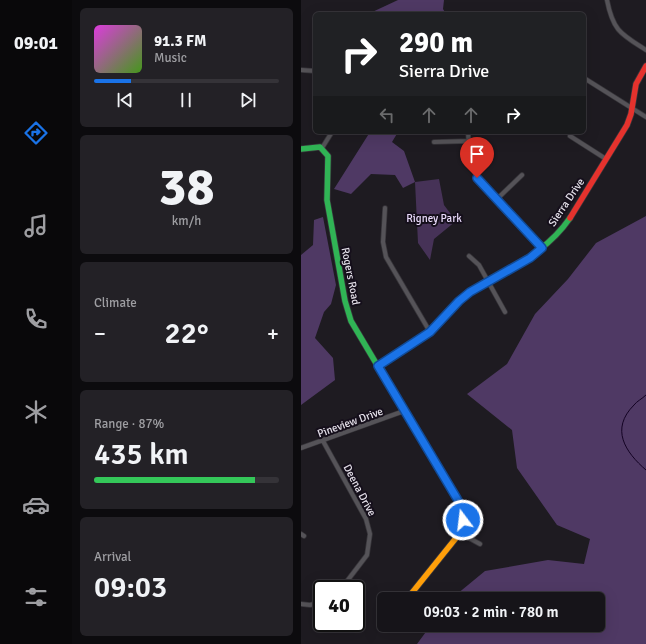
<!DOCTYPE html>
<html lang="en">
<head>
<meta charset="utf-8">
<style>
  :root { --surface:#161419; --page:#232126; --text:#f1f3f6; --muted:#9e9ea2; --line:#353338; --accent:#1a73e8 }
  body { margin:0; font-family:Signika,sans-serif; background:var(--page); color:var(--text); height:100vh; display:flex; flex-direction:column; font-size:15px; white-space:nowrap }
  * { box-sizing:border-box; margin:0 }
  p { font-size:13px; color:var(--muted) }
  .icon { flex:none; width:22px; height:22px; fill:none; stroke:currentColor; stroke-width:2; stroke-linecap:round; stroke-linejoin:round }
  .map { position:relative; flex:1; overflow:hidden }
  .drawer { display:flex; flex-direction:column; gap:8px; padding:8px; background:#0c0b0e; width:229px }
  .drawer>* { flex:none }
  .hud { position:absolute; left:12px; top:12px; width:273px; height:122px; border-radius:6px; box-shadow:0 4px 16px #0002,0 0 0 1px var(--line); background:#202124; color:#fff; overflow:hidden }
  .speed { position:absolute; left:12px; top:580px; display:flex; gap:8px; font-size:20px; font-weight:700; text-align:center }
  .speed>* { display:grid; place-content:center; width:52px; height:52px; border-radius:50%; background:var(--surface); box-shadow:0 4px 16px #0002,0 0 0 1px var(--line); line-height:1 }
  .speed .limit { border:2px solid #111; border-radius:6px; background:#fff; color:#111 }
  .pin { position:absolute; display:grid; place-items:center; width:34px; height:34px; color:#fff; margin:-41px -17px; border-radius:50% 50% 50% 0; rotate:-45deg; box-shadow:0 0 4px #0007 }
  .pin .icon { rotate:45deg }
  .me { position:absolute; width:44px; margin:-22px; rotate:345deg; stroke-linejoin:round; filter:drop-shadow(0 0 3px #0008) }
  .turn { display:flex; align-items:center; gap:14px; height:84px; padding:0 20px; font-size:18px }
  .turn .icon { width:52px; height:52px; stroke-width:2.5 }
  .turn b { display:block; font-size:28px; line-height:34px }
  .lanes { display:flex; align-items:center; height:38px; padding:0 20px; background:#0003; justify-content:center; gap:20px; direction:ltr }
  .lanes .off { opacity:.35 }
  .big { font-size:30px; font-weight:600; line-height:1.1 }
  .drawer .widget { flex:1; display:flex; flex-direction:column; justify-content:center; gap:6px; min-width:0; padding:0 14px; border-radius:6px; background:var(--page) }
  .drawer .dial { align-items:center; gap:0 }
  .dial b { font-size:52px; line-height:1 }
  .song { display:flex; align-items:center; gap:12px }
  .cover { width:48px; height:48px; border-radius:6px; background:linear-gradient(135deg,hsl(300 70% 55%),hsl(100 70% 35%)) }
  .played { height:4px; border-radius:2px; background:linear-gradient(90deg,var(--accent) 20%,var(--line) 20%) }
  .keys { display:flex; justify-content:space-around; direction:ltr }
  .heat { display:flex; justify-content:space-between; align-items:center; font-size:22px; direction:ltr }
  .charge { height:6px; border-radius:3px; background:linear-gradient(90deg,#34c759 87%,var(--line) 0) }
  .trip { position:absolute; left:76px; top:592px; width:228px; height:40px; border-radius:6px; background:var(--surface); box-shadow:0 4px 16px #0002,0 0 0 1px var(--line); font-weight:600; line-height:40px; text-align:center }
  main { display:flex; flex:1; min-height:0 }
  .tabs { display:flex; flex-direction:column; width:72px; justify-content:space-around; align-items:center; background:#09080a; color:var(--muted) }
  .tabs .icon { width:28px; height:28px }
  .tabs .on { color:var(--accent) }
  .tabs b { font-size:18px; color:var(--text) }
  .map>svg:first-child { display:block }
  .green { fill:#463257 }
  .forest { fill:#4f3964 }
  .lines { fill:none; stroke-linecap:round; stroke-linejoin:round }
  .stream { stroke:#130223; stroke-width:1 }
  .street-casing { stroke:#38363b; stroke-width:5.5 }
  .fast-casing { stroke:#38363b; stroke-width:7 }
  .slow-casing { stroke:#38363b; stroke-width:7 }
  .jam-casing { stroke:#38363b; stroke-width:7 }
  .street { stroke:#555358; stroke-width:4 }
  .fast { stroke:#30b455; stroke-width:5.5 }
  .slow { stroke:#ff9f0a; stroke-width:5.5 }
  .jam { stroke:#e5322d; stroke-width:5.5 }
  .route-casing { stroke:#114b97; stroke-width:10 }
  .route { stroke:#1a73e8; stroke-width:7 }
  .labels { text-anchor:middle; stroke-width:4; stroke-linejoin:round; paint-order:stroke }
  .street-label { font-size:11px; fill:#e5e1ea; stroke:#150f1b }
  .park-label { font-size:11px; fill:#eadbfb; stroke:#150f1b }
</style>
</head>
<body>
<main>
<nav class="tabs">
<b>09:01</b>
<svg class="icon on" aria-label="directions" viewBox="0 0 24 24"><path d="M12 3l9 9-9 9-9-9zM9 14v-3h6M13 9l2 2-2 2"/></svg>
<svg class="icon" aria-label="music" viewBox="0 0 24 24"><path d="M9 18V5l10-2v13"/><circle cx="6" cy="18" r="3"/><circle cx="16" cy="16" r="3"/></svg>
<svg class="icon" aria-label="phone" viewBox="0 0 24 24"><path d="M5 4h4l2 5-3 2q2 4 5 5l2-3 5 2v4C11 20 4 13 5 4z"/></svg>
<svg class="icon" aria-label="climate" viewBox="0 0 24 24"><path d="M12 3v18M4 7l16 10M4 17L20 7"/></svg>
<svg class="icon" aria-label="car" viewBox="0 0 24 24"><path d="M5 17H2v-5l4-1 3-4h7l3 4 3 1v5h-3M9 17h6M6 11h13"/><circle cx="7" cy="17" r="2"/><circle cx="17" cy="17" r="2"/></svg>
<svg class="icon" aria-label="filters" viewBox="0 0 24 24"><path d="M4 7h16M4 17h16"/><circle cx="9" cy="7" r="2"/><circle cx="15" cy="17" r="2"/></svg>
</nav>
<section class="drawer">
<div class="widget">
<div class="song"><i class="cover"></i><div><b>91.3 FM</b><p>Music</p></div></div>
<div class="played"></div>
<div class="keys"><svg class="icon" aria-label="previous" viewBox="0 0 24 24"><path d="M18 5L8 12l10 7zM5 5v14"/></svg><svg class="icon" aria-label="pause" viewBox="0 0 24 24"><path d="M8 5v14M16 5v14"/></svg><svg class="icon" aria-label="next" viewBox="0 0 24 24"><path d="M6 5l10 7-10 7zM19 5v14"/></svg></div>
</div>
<div class="widget dial"><b>38</b><p>km/h</p></div>
<div class="widget"><p>Climate</p>
<div class="heat"><a>−</a><b class="big">22°</b><a>+</a></div>
</div>
<div class="widget"><p>Range · 87%</p><b class="big">435 km</b><div class="charge"></div></div>
<div class="widget"><p>Arrival</p><b class="big">09:03</b></div>
</section>
<div class="map">
<svg width="345" height="644" viewBox="0 0 345 644">
  <rect width="100%" height="100%" fill="#1e1b21"/>
  <path class="green" d="M138,179L143,205L155,221L133,239L129,260L117,243L114,182Z"/>
  <path class="forest" d="M97,0H143L142,9L145,14H67Z
    M69,132H97L91,142L103,151L114,182L102,188L94,175L70,174L50,194L33,189Z
    M345,216V644H116L130,625H297V599H150L184,571L247,560L283,564L289,539L256,525L216,468L211,430L166,394L206,364L234,314L267,279L295,243Z
    M22,217L35,285L30,304L23,312L14,338L32,358L34,380L0,405V255L12,245L13,220Z"/>
  <g class="lines">
    <path class="stream" d="M345,395C341,399 336,401 333,405C309,429 324,452 345,470"/>
    <g class="street-casing">
      <path id="street" d="M306,0C312,31 320,34 345,50
        M0,70L14,71
        M283,78L345,117
        M167,132L169,159L176,178L241,248
        M269,136L305,159
        M133,142L168,141
        M21,148L31,132
        M195,200L221,175
        M84,208L82,242L85,257L129,332
        M168,256L178,265L204,312
        M22,441L65,519L69,534L66,555L40,589
        M0,448L103,411
        M159,533L179,544
        M0,534L3,536
        M0,604L9,605L21,602"/>
    </g>
    <g class="fast-casing">
      <path id="fast" d="M0,149L19,147L27,156L26,200L44,301L50,321L133,461
        M77,366C94,355 112,345 128,333C143,321 153,303 169,292C206,267 242,257 269,218"/>
    </g>
    <g class="slow-casing">
      <path id="slow" d="M106,599L159,533C168,507 146,482 133,461"/>
    </g>
    <g class="jam-casing">
      <path id="jam" d="M269,218L326,125L330,114L335,84L345,66"/>
    </g>
    <use href="#street" class="street"/>
    <use href="#fast" class="fast"/>
    <use href="#slow" class="slow"/>
    <use href="#jam" class="jam"/>
  </g>
  <g class="lines">
    <g class="route-casing">
      <path id="route" d="M162,520L158,502L77,366L129,332L158,301L169,292L229,258L241,248L176,178"/>
    </g>
    <use href="#route" class="route"/>
  </g>
  <g class="labels">
    <g class="street-label">
      <text transform="translate(265 202) rotate(-56)" y="4">Sierra Drive</text>
      <text transform="translate(50 276) rotate(79)" y="4">Rogers Road</text>
      <text transform="translate(49 422) rotate(-20)" y="4">Pineview Drive</text>
      <text transform="translate(59 490) rotate(62)" y="4">Deena Drive</text>
    </g>
    <g class="park-label">
      <text x="133" y="222">Rigney Park</text>
    </g>
  </g>
</svg>
<div class="speed"><div class="limit">40</div></div>
<div class="pin" style="left:176px;top:178px;background:#d93025"><svg class="icon" aria-label="arrive" viewBox="0 0 24 24"><path d="M6 21V4h12l-3 4 3 4H6"/></svg></div>
<svg class="me" style="left:162px;top:520px" viewBox="-20 -20 40 40"><circle r="17" fill="#1a73e8" stroke="#fff" stroke-width="3"/><path d="M0-11L8 9 0 5-8 9z" fill="#fff"/></svg>
<div class="trip">09:03 · 2 min · 780 m</div>
<div class="hud">
<div class="turn"><svg class="icon" aria-label="right" viewBox="0 0 24 24"><path d="M7 20v-9h11M14 6l5 5-5 5"/></svg><div><b>290 m</b>Sierra Drive</div></div>
<div class="lanes"><svg class="icon off" aria-label="left" viewBox="0 0 24 24"><path d="M17 20v-9H6M10 6l-5 5 5 5"/></svg><svg class="icon off" aria-label="ahead" viewBox="0 0 24 24"><path d="M12 20V5M6 11l6-6 6 6"/></svg><svg class="icon off" aria-label="ahead" viewBox="0 0 24 24"><path d="M12 20V5M6 11l6-6 6 6"/></svg><svg class="icon" aria-label="right" viewBox="0 0 24 24"><path d="M7 20v-9h11M14 6l5 5-5 5"/></svg></div>
</div>
</div>
</main>
</body>
</html>
